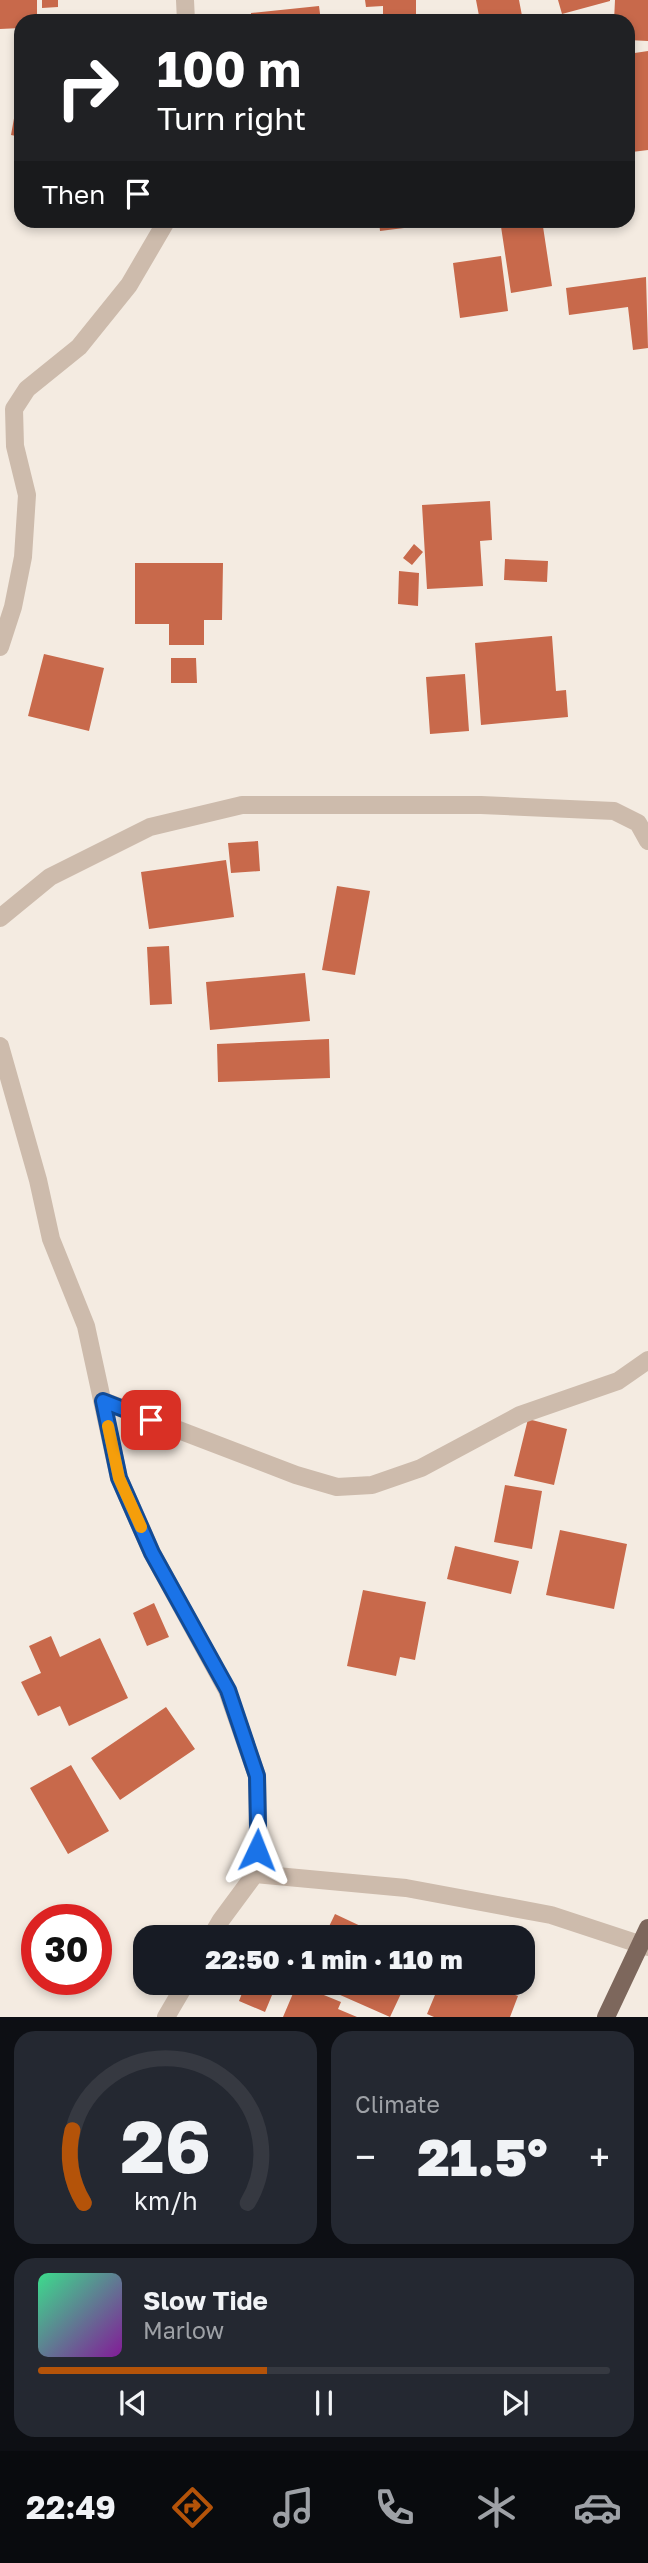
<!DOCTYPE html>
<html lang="en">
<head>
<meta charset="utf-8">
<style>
  :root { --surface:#171b24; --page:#242831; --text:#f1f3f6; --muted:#9ea1a6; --line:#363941; --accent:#b45309 }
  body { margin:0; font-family:"Golos Text",sans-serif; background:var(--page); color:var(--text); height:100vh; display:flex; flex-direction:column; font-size:26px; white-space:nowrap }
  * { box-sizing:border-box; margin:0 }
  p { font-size:23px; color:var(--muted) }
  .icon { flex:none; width:38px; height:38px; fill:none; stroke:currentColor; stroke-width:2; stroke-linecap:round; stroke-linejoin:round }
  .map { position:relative; height:2017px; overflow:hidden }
  .side { display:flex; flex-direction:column; gap:14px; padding:14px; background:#0d0f14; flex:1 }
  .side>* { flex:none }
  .top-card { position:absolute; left:14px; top:14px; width:621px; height:214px; border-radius:21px; box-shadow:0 4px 10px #0003; background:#202124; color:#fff; overflow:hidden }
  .speed { position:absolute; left:21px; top:1904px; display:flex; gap:14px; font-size:35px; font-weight:700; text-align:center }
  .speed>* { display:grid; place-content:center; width:91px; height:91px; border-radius:50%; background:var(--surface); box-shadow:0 4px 10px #0003; line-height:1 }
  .speed .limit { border:10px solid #d22; background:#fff; color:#111 }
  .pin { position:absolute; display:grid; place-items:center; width:60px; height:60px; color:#fff; margin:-30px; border-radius:14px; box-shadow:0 4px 10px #0006 }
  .me { position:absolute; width:77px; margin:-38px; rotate:2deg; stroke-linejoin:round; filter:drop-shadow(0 0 5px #0008) }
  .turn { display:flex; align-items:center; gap:24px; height:147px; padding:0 28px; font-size:32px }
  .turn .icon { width:91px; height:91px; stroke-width:2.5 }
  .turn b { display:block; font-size:49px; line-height:60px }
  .then { display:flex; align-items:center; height:66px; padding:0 28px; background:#0003; gap:14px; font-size:26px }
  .big { font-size:52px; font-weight:800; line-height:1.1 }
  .side .tile { flex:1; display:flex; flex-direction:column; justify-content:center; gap:10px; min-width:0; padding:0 24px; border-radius:21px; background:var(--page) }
  .side .dial { align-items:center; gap:0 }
  .dial svg { height:182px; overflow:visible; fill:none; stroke:var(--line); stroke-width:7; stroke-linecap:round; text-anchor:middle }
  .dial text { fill:var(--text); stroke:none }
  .song { display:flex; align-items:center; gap:21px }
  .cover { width:84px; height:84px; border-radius:10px; background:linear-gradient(135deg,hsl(150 70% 55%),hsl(290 70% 35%)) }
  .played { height:7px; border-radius:4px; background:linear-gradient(90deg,var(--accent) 40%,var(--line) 40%) }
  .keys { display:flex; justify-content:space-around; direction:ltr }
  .heat { display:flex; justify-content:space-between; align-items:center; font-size:38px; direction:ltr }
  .side .tiles { flex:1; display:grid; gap:14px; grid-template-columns:1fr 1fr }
  .tile:last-child { grid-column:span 2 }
  .trip { position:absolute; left:133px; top:1925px; width:402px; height:70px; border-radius:21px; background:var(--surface); box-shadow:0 4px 10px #0003; font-weight:800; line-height:70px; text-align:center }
  .tabs { display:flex; height:112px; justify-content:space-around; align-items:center; background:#090b0e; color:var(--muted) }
  .tabs .icon { width:49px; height:49px }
  .tabs .active { color:var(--accent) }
  .tabs b { font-size:32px; color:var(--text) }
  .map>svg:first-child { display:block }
  .building { fill:#c8694b }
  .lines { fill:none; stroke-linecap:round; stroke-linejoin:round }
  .minor { stroke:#cdbbac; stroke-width:18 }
  .major { stroke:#7d675c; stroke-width:18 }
  .route-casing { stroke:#114b97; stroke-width:18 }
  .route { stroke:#1a73e8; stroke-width:12 }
  .slow { stroke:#f59e0b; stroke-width:12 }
</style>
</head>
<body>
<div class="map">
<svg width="648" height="2017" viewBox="0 0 648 2017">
  <rect width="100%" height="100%" fill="#f4ebe1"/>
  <path class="building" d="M0,0H37V21H21V28L0,29Z
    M42,0H58V7L42,8Z
    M365,0H416V17L383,18V6L366,7Z
    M476,0H519L523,21H480Z
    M558,0H610V1L562,14Z
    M615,0H648V41L628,40V21H614Z
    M319,6L321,21H251V13Z
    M648,51V150L632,152L628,134V54Z
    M20,85H21V137L11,135Z
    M379,220H435L436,224L380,231Z
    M500,220H542L552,286L511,293Z
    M501,256L508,311L460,318L453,263Z
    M646,277L648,348L633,350L628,307L569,315L566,288Z
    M490,501L492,540L480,541L483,586L427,589L422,505Z
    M414,544L423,552L412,565L403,558Z
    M505,559L548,561L547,582L504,580Z
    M135,563H223L222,620H204V645H169V624H135Z
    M399,571L419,573L418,606L398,604Z
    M552,636L556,691L566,690L568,717L481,725L475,643Z
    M44,654L104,668L89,731L28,716Z
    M171,658H196L197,683H171Z
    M465,674L469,731L430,734L426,677Z
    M258,841L260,871L231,873L228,843Z
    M226,860L234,917L149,929L141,872Z
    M337,886L370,891L355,975L322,970Z
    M169,946L172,1004L150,1005L147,947Z
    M305,973L310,1021L210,1030L206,982Z
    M329,1039L330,1078L218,1082L217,1044Z
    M528,1419L567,1429L554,1485L514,1476Z
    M505,1485L542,1491L532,1549L494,1542Z
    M560,1530L627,1544L614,1609L546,1595Z
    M455,1546L519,1561L511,1594L447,1579Z
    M363,1590L426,1602L415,1660L400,1657L396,1676L347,1666Z
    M154,1603L169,1637L147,1646L133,1613Z
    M51,1636L60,1657L100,1638L128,1698L69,1726L60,1706L38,1716L21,1682L41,1673L29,1646Z
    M166,1707L195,1749L120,1800L91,1758Z
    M71,1765L109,1831L68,1854L30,1788Z
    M335,1914L384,1937H324Z
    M246,1983H277L265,2012L239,2001Z
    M313,1983H406L390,2017Z
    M440,1983H492L491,1985L518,1996L510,2017H434L427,2014Z
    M297,1984L341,2002L338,2009L357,2017H283Z"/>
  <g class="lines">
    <path class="minor" d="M185,0L186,21
      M0,647L13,607L23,557L27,495L15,446L14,409L27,389L79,347L129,285L167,220
      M0,918L50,877L150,827L242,805H481L614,811L638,823L648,841
      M0,1046L38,1180L51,1239L86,1326L119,1478L152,1553L227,1690L257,1776L258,1826L255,1874L221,1920L211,1937
      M103,1401L296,1475L337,1487L372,1485L421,1468L520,1415L618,1381L648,1360
      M255,1874L406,1888L551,1915L648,1947
      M166,2017L186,1983"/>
    <path class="major" d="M606,2017L648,1928"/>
  </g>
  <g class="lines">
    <g class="route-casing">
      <path id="route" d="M151,1420L103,1401L119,1478L152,1553L228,1690L257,1776L258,1826L257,1850"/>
    </g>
    <use href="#route" class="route"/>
    <path class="slow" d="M108,1426L119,1478L141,1527"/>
  </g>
</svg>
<div class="speed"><div class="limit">30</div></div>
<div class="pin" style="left:151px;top:1420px;background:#d93025"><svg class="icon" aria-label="arrive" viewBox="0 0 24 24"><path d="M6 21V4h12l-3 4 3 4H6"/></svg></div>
<svg class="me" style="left:257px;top:1850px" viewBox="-20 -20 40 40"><path d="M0-17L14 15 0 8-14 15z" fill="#1a73e8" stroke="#fff" stroke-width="4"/></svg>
<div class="trip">22:50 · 1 min · 110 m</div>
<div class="top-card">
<div class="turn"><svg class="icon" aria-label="right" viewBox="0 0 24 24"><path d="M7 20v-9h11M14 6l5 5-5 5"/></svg><div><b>100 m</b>Turn right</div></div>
<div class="then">Then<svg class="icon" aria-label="arrive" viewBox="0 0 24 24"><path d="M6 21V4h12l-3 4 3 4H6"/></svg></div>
</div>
</div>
<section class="side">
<div class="tiles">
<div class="tile dial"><svg viewBox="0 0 100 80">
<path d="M14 69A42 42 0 1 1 86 69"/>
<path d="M14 69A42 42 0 0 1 9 37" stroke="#b45309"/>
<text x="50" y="56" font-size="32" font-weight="700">26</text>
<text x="50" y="72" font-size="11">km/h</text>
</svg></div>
<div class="tile"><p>Climate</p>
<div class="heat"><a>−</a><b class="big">21.5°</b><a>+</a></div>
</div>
<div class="tile">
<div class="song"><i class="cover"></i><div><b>Slow Tide</b><p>Marlow</p></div></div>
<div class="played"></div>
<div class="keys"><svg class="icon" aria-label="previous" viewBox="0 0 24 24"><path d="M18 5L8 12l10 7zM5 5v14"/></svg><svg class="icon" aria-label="pause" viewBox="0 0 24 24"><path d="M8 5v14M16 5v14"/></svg><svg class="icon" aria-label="next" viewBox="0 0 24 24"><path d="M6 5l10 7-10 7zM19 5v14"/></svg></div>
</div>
</div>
</section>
<nav class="tabs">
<b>22:49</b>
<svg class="icon active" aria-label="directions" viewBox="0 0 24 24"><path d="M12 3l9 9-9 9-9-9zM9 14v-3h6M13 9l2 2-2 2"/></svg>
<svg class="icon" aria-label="music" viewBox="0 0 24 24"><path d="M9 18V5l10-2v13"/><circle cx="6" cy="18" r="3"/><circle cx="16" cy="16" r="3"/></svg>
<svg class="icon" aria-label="phone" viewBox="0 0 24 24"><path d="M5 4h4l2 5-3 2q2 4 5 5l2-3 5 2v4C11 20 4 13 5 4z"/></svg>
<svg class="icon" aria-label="climate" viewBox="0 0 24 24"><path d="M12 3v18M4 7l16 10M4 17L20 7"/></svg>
<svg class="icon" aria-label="car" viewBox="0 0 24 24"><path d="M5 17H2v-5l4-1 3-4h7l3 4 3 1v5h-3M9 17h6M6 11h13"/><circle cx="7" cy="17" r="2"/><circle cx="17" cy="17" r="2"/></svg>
</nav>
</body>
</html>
